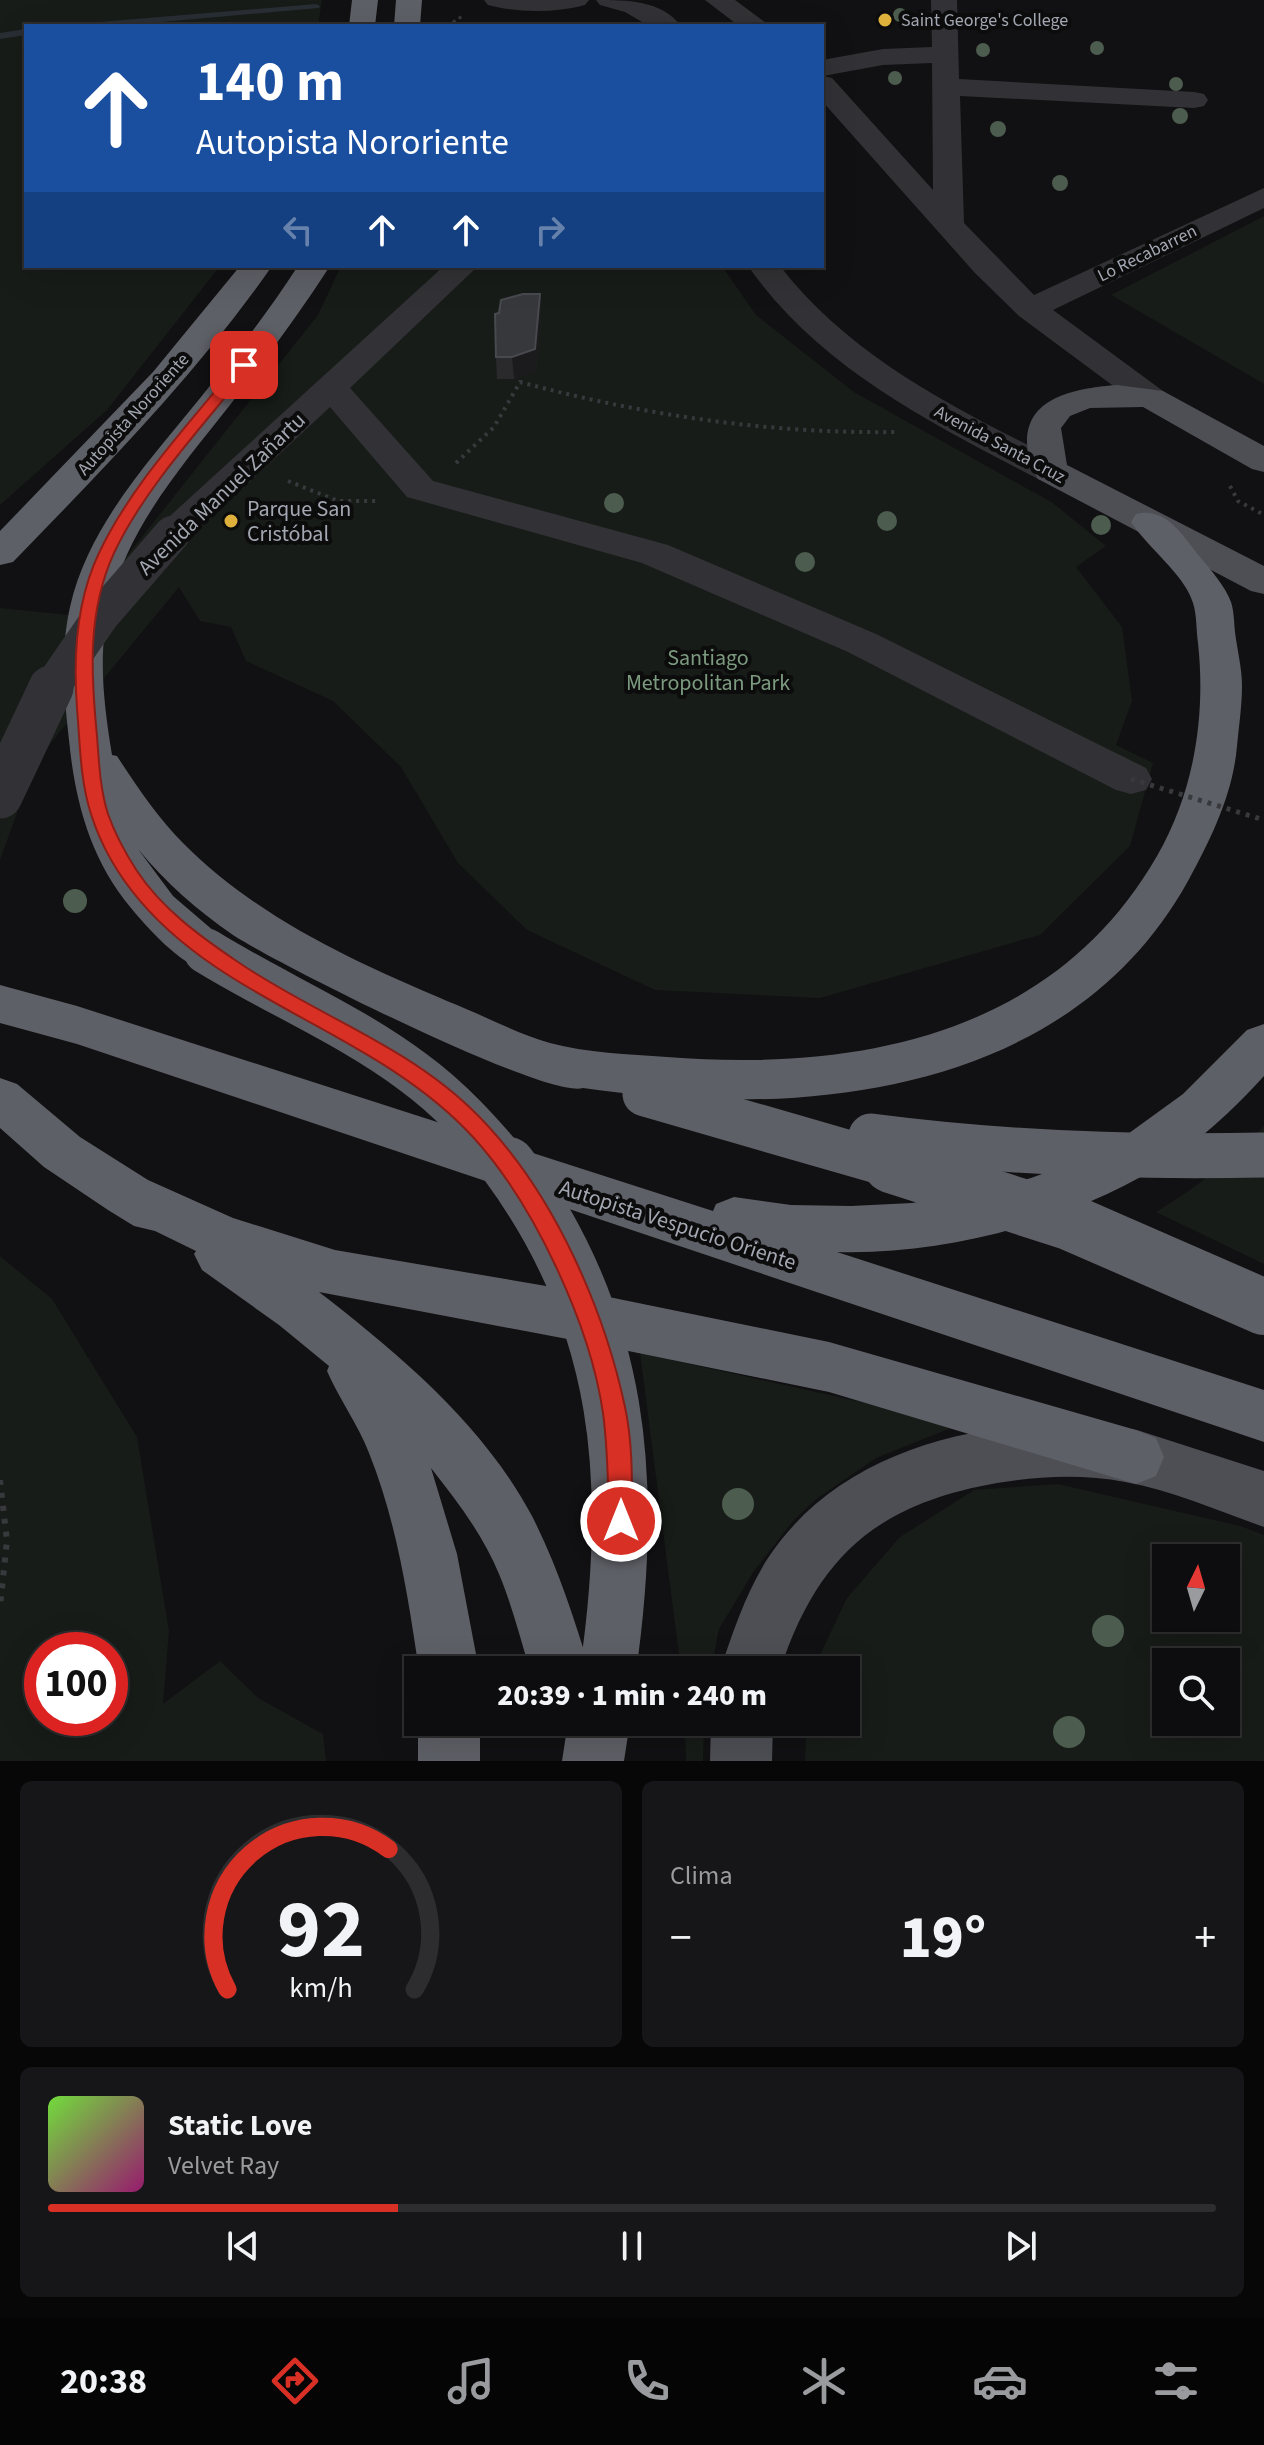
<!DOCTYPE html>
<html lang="es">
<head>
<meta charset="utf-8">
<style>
  :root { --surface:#0d0c0e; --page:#161517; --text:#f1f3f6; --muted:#9a9b9e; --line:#2d2c2e; --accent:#d93025 }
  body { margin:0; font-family:"Source Sans 3",sans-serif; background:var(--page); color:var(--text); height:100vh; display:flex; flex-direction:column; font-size:30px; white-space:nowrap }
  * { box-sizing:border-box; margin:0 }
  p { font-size:26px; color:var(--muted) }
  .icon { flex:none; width:44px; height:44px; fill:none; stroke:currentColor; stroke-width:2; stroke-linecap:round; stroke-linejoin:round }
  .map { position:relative; height:1761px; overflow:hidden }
  .details { display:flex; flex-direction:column; gap:20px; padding:20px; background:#070708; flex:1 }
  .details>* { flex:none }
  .banner { position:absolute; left:24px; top:24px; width:800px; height:244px; border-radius:0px; box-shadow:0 8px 32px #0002,0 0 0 2px var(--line); background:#1a4fa0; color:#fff; overflow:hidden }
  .needle { width:52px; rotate:5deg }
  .fabs { position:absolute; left:1152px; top:1544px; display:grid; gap:16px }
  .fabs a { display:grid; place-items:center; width:88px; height:88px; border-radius:0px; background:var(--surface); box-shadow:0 8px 32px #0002,0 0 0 2px var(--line); font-size:40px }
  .speed { position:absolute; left:24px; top:1632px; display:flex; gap:16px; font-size:40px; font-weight:700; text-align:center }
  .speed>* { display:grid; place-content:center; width:104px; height:104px; border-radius:50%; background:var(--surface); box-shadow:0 8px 32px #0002,0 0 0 2px var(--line); line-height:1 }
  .speed .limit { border:12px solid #d22; background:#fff; color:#111 }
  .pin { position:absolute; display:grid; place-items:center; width:68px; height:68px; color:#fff; margin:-34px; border-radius:16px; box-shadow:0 4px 12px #0006 }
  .me { position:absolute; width:88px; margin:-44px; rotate:0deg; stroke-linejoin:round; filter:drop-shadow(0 0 6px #0008) }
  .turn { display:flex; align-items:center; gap:28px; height:168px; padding:0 40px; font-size:36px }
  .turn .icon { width:104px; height:104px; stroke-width:2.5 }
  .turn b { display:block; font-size:56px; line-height:68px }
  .lanes { display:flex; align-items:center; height:76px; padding:0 40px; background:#0003; justify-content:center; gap:40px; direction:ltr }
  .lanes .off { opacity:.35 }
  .big { font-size:60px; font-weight:800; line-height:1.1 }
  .details .widget { flex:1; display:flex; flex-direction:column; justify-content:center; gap:12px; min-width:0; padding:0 28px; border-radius:12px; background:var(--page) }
  .details .dial { align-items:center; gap:0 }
  .dial svg { height:208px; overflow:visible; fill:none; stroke:var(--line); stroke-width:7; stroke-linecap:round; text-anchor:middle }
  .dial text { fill:var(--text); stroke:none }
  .song { display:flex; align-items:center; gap:24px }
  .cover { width:96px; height:96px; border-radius:12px; background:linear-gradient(135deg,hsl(100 70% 55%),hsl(320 70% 35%)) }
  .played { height:8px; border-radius:4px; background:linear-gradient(90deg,var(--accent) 30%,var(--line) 30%) }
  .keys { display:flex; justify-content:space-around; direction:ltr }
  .heat { display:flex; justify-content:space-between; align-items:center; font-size:44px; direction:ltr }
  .details .tiles { flex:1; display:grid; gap:20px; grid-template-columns:1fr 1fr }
  .widget:last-child { grid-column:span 2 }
  .trip { position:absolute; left:404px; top:1656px; width:456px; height:80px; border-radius:0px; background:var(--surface); box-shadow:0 8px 32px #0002,0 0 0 2px var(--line); font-weight:800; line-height:80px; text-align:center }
  .dock { display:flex; height:128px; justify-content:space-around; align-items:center; background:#050506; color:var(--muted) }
  .dock .icon { width:56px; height:56px }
  .dock .active { color:var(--accent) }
  .dock b { font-size:36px; color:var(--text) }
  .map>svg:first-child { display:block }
  .green { fill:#171c18; fill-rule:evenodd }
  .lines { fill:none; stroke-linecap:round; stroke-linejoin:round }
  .stream { fill:#282e34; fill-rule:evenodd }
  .path-far2 { stroke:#38393d; stroke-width:3; stroke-dasharray:3 4; stroke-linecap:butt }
  .path-far1 { stroke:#38393d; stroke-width:4; stroke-dasharray:3 5; stroke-linecap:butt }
  .path { stroke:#38393d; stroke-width:6; stroke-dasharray:5 8; stroke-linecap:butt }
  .minor { fill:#323236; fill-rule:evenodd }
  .major { fill:#4e4f55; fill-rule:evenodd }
  .highway { fill:#5e6067; fill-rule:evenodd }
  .path-bridge { stroke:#38393d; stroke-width:5; stroke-dasharray:4 6; stroke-linecap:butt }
  .minor-bridge-far1 { stroke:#323236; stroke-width:36 }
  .minor-bridge { stroke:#323236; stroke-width:45 }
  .highway-bridge-far1 { stroke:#5e6067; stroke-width:45 }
  .highway-bridge { stroke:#5e6067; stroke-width:56 }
  .tree { fill:#4c5c4e }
  .wall { fill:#2a2a2d }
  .shaded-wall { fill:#1b1a1c }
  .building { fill:#37383b; stroke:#48494e; stroke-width:2 }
  .route { fill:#d93025; stroke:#8d1f18; stroke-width:2 }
  .poi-dot { fill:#deb13c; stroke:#0c0c0d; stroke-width:3 }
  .labels { text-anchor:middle; stroke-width:8; stroke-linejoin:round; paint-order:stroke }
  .far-poi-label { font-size:18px; fill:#a3a7b1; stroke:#0c0c0d; text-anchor:start }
  .far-street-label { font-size:18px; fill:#a3a7b1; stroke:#0c0c0d }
  .street-label { font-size:22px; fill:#a3a7b1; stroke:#0c0c0d }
  .poi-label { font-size:22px; fill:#a3a7b1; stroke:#0c0c0d; text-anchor:start }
  .park-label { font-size:22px; fill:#7c9a7f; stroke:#0c0c0d }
</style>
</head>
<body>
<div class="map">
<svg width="1264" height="1761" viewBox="0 0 1264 1761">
  <rect width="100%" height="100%" fill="#111012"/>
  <path class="green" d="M0,0H322L318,26H26V266H220L107,410L0,505Z
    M1264,216V384L1111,295Z
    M341,266H722L756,315L854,392L1053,503L1106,546L1076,567L1122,627L1132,701L1116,745L1153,763L1130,846L1040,935L820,998L655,990L527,930L458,863L401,767L333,701L246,661L231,627L200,621L179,587L36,761L0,860V608L79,616L318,315Z
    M1264,1126V1264L1156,1212C1197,1187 1231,1161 1264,1126Z
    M0,1256L52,1299L137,1437L169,1631L163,1704L220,1661L258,1698L323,1734L326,1761H0ZM42,1650H110V1718H42Z
    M640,1353L961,1424L876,1458L815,1500L793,1521L754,1571L719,1629L711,1670H681Z
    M1058,1484L1240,1526L1264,1535V1761H805L807,1722H846V1670H816L817,1661L847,1598L900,1537L974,1490ZM1166,1558H1226V1618H1166ZM1166,1662H1226V1722H1166Z
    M685,1722H704L703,1761H686Z"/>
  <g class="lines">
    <path class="stream" d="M316,4L320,6L319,8L117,26H84L88,23Z
      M26,29V35L0,39V33Z"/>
    <path class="path-far2" d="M447,26L464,15"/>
    <path class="path-far1" d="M456,463L494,427L520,382C642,415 771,434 897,432
      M288,481L338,501H379
      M1230,486L1238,501L1264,515"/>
    <path class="path" d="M0,1480L7,1541L0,1606"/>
    <path class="minor" d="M484,0H589L585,5C555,13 518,13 488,5Z
      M596,0C626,0 662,0 681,26H649L625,12L600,5Z
      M705,0H735L770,26H739Z
      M931,0H957L959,79L1194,92L1204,94L1208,100L1204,106L1194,108L960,96L964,223L1034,295L1264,188V208L1053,310L1163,391L1168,398L1163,405L1151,408L1139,405L1019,316L975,273L822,101V60L883,49L932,47ZM932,63L933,190L832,78L823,76L883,65Z
      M444,266H478L350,388L433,481L668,545L876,634L1146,768L1152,779L1146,790L1131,794L1116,790L848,652L642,563L407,497L330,407L185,542L172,546L159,542L154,534L159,526Z
      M748,266H780C853,360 960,411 1064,463L1069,471L1064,479L1051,482L1038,479C931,423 819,368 748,266Z"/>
    <path class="major" d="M1117,385L1163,391L1264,446V472L1252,469L1143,407L1090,408L1070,416L1061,428L1067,465L1264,566V594L1251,591L1038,479C1031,468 1028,456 1027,443C1026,395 1080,388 1117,385Z
      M1074,1423L1137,1430L1264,1471V1527C1218,1511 1172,1490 1125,1482C1083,1474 1039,1476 997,1483C878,1504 818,1555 780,1670H720C733,1632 746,1592 768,1558C835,1457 958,1424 1074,1423Z
      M711,1722H773L772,1761H710Z"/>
    <path class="highway" d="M352,0H378L375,26H349Z
      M396,0H422L420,26H394Z
      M240,266H272C197,374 104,468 13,562L0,565V531L153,372Z
      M298,266H330C299,314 265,360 230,405C182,466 129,526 110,603C97,653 104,705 112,755L117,756C137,787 158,818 184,844C258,918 353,961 447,1001C481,1014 515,1033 550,1043C586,1053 629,1054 667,1057C859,1072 1054,1035 1157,856C1194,792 1206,716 1198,643C1196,630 1197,615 1193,603C1185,575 1147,547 1131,522L1136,514C1166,506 1183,536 1200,557C1211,570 1225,586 1231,602C1234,611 1234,622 1235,632C1237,649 1242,668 1242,686C1242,705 1239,726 1237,746C1233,794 1211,839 1188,881C1069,1096 802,1120 583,1088C547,1100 276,963 233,935C198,911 165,882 138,849L173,896L222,938L229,951L222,964C217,965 210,969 205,969C182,967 145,925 131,908C90,859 75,801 69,740C64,695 60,652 70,607C88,526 150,460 201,397C235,355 268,312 298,266Z
      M0,985L77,1006L713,1211L716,1204L734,1197L791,1205L851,1206L912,1203L973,1193L1031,1178L1072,1163L1125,1136L1183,1094L1247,1030L1264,1024V1076C1233,1110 1198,1143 1158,1167C1064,1223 947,1255 837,1252L1264,1390V1442L77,1044L0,1023Z
      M0,1078L17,1084L80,1137L148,1180L233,1218L335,1250L599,1295L829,1342L1136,1430L1156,1438L1164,1457L1156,1476L1136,1484L829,1392L599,1345L319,1292C399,1354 483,1424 532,1516C557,1565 574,1618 590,1670H530C520,1638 512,1605 499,1574C483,1535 457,1501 431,1468L457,1554L479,1670H419C408,1597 397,1523 369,1453C358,1424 339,1399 327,1371L329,1366L279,1325L202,1270L194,1254L196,1251L155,1231L134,1226L108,1210L44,1167L0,1128Z
      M418,1722H480V1761H418Z
      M568,1722H630L624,1761H562Z"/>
    <path class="path-bridge" d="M1131,779L1264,820"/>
    <path class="minor-bridge-far1" d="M50,690L101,616L172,534"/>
    <path class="minor-bridge" d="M0,796L51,688"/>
    <path class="highway-bridge-far1" d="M206,951C274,993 349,1024 413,1072C450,1099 480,1132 509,1167
      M645,1094L898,1167
      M871,1136C1002,1153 1132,1158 1264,1155"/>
    <path class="highway-bridge" d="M508,1165C623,1321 635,1484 608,1670
      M891,1165L1069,1222L1264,1307"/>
  </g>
  <g class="tree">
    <circle cx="900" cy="15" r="7"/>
    <circle cx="1097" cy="48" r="7"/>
    <circle cx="983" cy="50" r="7"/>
    <circle cx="895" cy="78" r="7"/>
    <circle cx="1176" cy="84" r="7"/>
    <circle cx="1180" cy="116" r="8"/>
    <circle cx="998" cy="129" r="8"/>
    <circle cx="1060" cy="183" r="8"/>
    <circle cx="614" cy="503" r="10"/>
    <circle cx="887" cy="521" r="10"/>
    <circle cx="1101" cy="525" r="10"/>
    <circle cx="805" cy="562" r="10"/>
    <circle cx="75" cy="901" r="12"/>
    <circle cx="738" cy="1504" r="16"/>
    <circle cx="1108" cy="1631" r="16"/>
    <circle cx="1069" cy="1732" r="16"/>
  </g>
  <path class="wall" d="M540,294L541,316L536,371L514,379H497L496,357Z"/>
  <path class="shaded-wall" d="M540,294L541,316L536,371L514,379L512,357Z"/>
  <path class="building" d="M523,294H540L535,349L512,357H496L495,314L499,313L501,300Z"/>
  <path class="route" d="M244,361L251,365L249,368C204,425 145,487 114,553C87,612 91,674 97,736C99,762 100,789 108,814C115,834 126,854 137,871C162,909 201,937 238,962C321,1019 418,1048 488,1126C556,1200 604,1309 625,1407C633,1444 632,1483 632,1521L629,1529L621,1533L612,1529L609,1521C608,1485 608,1449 603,1413C590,1324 534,1204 473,1137C405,1063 311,1028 228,975C168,937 113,884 91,814C80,780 80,743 77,708C73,655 76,601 99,553C132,483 191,422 239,362Z"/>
  <g class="poi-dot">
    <circle cx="885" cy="20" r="8"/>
    <circle cx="231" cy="521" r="8"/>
  </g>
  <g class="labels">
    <g class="far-poi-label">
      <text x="901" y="26">Saint George's College</text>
    </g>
    <g class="far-street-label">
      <text transform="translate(1147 253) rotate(-26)" y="6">Lo Recabarren</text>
      <text transform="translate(133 414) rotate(-48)" y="6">Autopista Nororiente</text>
      <text transform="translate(1000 444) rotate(28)" y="6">Avenida Santa Cruz</text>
    </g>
    <g class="street-label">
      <text transform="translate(221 493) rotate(-44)" y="8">Avenida Manuel Zañartu</text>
      <text transform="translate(678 1224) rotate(18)" y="8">Autopista Vespucio Oriente</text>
    </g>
    <g class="poi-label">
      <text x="247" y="516">Parque San<tspan x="247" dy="25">Cristóbal</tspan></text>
    </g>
    <g class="park-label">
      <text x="708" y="665">Santiago<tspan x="708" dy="25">Metropolitan Park</tspan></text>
    </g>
  </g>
</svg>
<div class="fabs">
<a><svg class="needle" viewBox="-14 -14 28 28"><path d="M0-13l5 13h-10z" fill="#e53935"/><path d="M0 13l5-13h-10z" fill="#9a9b9e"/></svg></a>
<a><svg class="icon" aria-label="search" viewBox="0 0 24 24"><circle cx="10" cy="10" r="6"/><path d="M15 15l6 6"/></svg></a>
</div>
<div class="speed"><div class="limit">100</div></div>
<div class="pin" style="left:244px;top:365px;background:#d93025"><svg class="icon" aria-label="arrive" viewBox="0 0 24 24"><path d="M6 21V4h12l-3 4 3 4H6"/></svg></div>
<svg class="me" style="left:621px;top:1521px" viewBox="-20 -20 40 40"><circle r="17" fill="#d93025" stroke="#fff" stroke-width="3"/><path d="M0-11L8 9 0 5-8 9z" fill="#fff"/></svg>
<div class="trip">20:39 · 1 min · 240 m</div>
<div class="banner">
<div class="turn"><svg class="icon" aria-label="ahead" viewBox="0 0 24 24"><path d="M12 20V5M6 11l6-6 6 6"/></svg><div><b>140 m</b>Autopista Nororiente</div></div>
<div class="lanes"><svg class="icon off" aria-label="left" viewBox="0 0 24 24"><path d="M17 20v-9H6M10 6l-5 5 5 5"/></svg><svg class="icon" aria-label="ahead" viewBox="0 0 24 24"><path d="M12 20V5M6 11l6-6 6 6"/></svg><svg class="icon" aria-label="ahead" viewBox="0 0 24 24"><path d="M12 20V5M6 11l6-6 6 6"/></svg><svg class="icon off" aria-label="right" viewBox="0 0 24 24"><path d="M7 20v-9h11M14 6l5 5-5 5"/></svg></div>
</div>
</div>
<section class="details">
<div class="tiles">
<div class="widget dial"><svg viewBox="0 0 100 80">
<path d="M14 69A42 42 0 1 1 86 69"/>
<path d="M14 69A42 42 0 0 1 76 15" stroke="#d93025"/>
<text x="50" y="56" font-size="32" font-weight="700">92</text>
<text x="50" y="72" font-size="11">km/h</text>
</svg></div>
<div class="widget"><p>Clima</p>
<div class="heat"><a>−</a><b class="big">19°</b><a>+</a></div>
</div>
<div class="widget">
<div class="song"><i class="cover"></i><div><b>Static Love</b><p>Velvet Ray</p></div></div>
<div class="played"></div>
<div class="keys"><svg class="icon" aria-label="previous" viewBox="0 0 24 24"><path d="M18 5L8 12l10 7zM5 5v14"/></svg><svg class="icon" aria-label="pause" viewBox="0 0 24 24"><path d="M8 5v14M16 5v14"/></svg><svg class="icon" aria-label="next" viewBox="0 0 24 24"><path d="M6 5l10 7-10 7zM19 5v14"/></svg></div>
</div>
</div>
</section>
<nav class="dock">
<b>20:38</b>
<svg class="icon active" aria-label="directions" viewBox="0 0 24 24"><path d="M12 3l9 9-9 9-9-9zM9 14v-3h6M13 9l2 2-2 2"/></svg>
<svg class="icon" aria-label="music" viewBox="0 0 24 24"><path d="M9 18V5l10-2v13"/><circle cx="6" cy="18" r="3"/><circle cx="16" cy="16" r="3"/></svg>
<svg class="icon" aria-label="phone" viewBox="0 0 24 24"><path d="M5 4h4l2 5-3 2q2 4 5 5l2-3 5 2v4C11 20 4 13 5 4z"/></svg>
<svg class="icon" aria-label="climate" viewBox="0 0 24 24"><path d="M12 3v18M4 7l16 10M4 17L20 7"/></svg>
<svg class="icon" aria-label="car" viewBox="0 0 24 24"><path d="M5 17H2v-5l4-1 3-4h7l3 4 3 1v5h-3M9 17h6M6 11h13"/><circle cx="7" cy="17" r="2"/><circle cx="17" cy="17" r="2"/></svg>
<svg class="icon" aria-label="filters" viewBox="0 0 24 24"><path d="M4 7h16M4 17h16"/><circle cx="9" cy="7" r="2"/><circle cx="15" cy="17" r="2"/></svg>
</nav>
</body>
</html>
